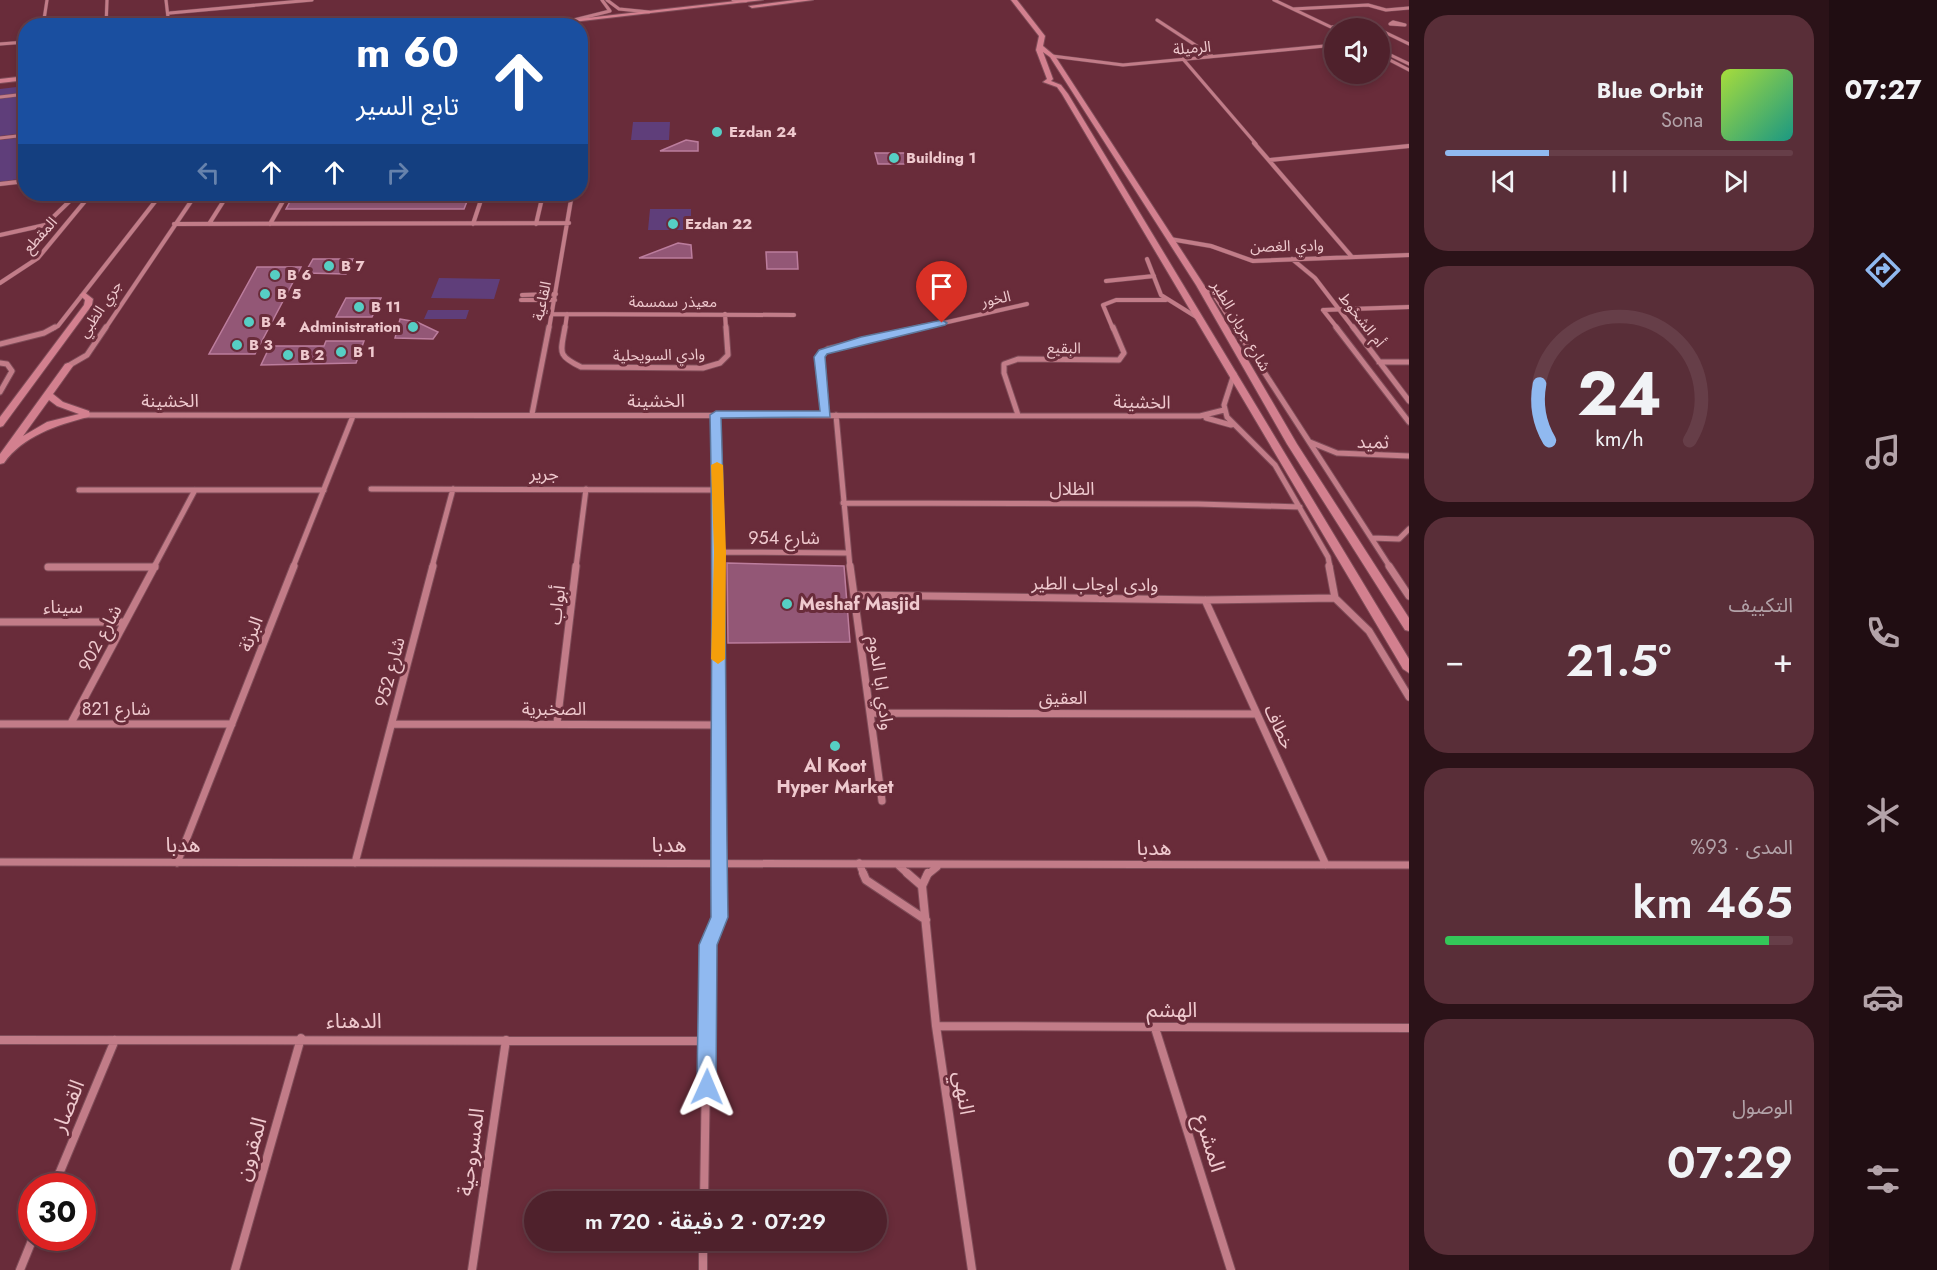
<!DOCTYPE html>
<html lang="ar">
<head>
<meta charset="utf-8">
<style>
  :root { --surface:#4f212c; --page:#592e38; --text:#f1f3f6; --muted:#b3a3a9; --line:#663e48; --accent:#90b9f0 }
  body { margin:0; font-family:Jost,"Noto Sans Arabic",sans-serif; background:var(--page); color:var(--text); direction:rtl; height:100vh; display:flex; flex-direction:column; font-size:22px; white-space:nowrap }
  * { box-sizing:border-box; margin:0 }
  p { font-size:20px; color:var(--muted) }
  .icon { flex:none; width:33px; height:33px; fill:none; stroke:currentColor; stroke-width:2; stroke-linecap:round; stroke-linejoin:round }
  .map { position:relative; flex:1; overflow:hidden; direction:ltr }
  .details { display:flex; flex-direction:column; gap:15px; padding:15px; background:#2b1218; width:420px }
  .details>* { flex:none }
  .hud { position:absolute; left:18px; top:18px; width:570px; height:183px; border-radius:24px; box-shadow:0 3px 9px #0003,0 0 0 2px var(--line); direction:rtl; background:#1a4fa0; color:#fff; overflow:hidden }
  .tools { position:absolute; left:1324px; top:18px; display:grid; gap:12px }
  .tools a { display:grid; place-items:center; width:66px; height:66px; border-radius:50%; background:var(--surface); box-shadow:0 3px 9px #0003,0 0 0 2px var(--line); font-size:30px }
  .speed { position:absolute; left:18px; top:1173px; display:flex; gap:12px; font-size:30px; font-weight:700; text-align:center }
  .speed>* { display:grid; place-content:center; width:78px; height:78px; border-radius:50%; background:var(--surface); box-shadow:0 3px 9px #0003,0 0 0 2px var(--line); line-height:1 }
  .speed .limit { border:9px solid #d22; background:#fff; color:#111 }
  .pin { position:absolute; display:grid; place-items:center; width:51px; height:51px; color:#fff; margin:-62px -26px; border-radius:50% 50% 50% 0; rotate:-45deg; box-shadow:0 0 6px #0007 }
  .pin .icon { rotate:45deg }
  .me { position:absolute; width:66px; margin:-33px; rotate:1deg; stroke-linejoin:round; filter:drop-shadow(0 0 4px #0008) }
  .turn { display:flex; align-items:center; gap:21px; height:126px; padding:0 30px; font-size:27px }
  .turn .icon { width:78px; height:78px; stroke-width:2.5 }
  .turn b { display:block; font-size:42px; line-height:51px }
  .lanes { display:flex; align-items:center; height:57px; padding:0 30px; background:#0003; justify-content:center; gap:30px; direction:ltr }
  .lanes .off { opacity:.35 }
  .big { font-size:45px; font-weight:600; line-height:1.1 }
  .details .card { flex:1; display:flex; flex-direction:column; justify-content:center; gap:9px; min-width:0; padding:0 21px; border-radius:24px; background:var(--page) }
  .details .dial { align-items:center; gap:0 }
  .dial svg { height:156px; overflow:visible; fill:none; stroke:var(--line); stroke-width:7; stroke-linecap:round; text-anchor:middle }
  .dial text { fill:var(--text); stroke:none }
  .song { display:flex; align-items:center; gap:18px }
  .cover { width:72px; height:72px; border-radius:9px; background:linear-gradient(135deg,hsl(80 70% 55%),hsl(170 70% 35%)) }
  .played { height:6px; border-radius:3px; background:linear-gradient(90deg,var(--accent) 30%,var(--line) 30%) }
  .keys { display:flex; justify-content:space-around; direction:ltr }
  .heat { display:flex; justify-content:space-between; align-items:center; font-size:33px; direction:ltr }
  .charge { height:9px; border-radius:4px; background:linear-gradient(90deg,#34c759 93%,var(--line) 0) }
  .trip { position:absolute; left:524px; top:1191px; width:363px; height:60px; border-radius:30px; background:var(--surface); box-shadow:0 3px 9px #0003,0 0 0 2px var(--line); font-weight:600; line-height:60px; text-align:center; direction:rtl }
  main { display:flex; flex:1; min-height:0 }
  .tab-bar { display:flex; flex-direction:column; width:108px; justify-content:space-around; align-items:center; background:#200d12; color:var(--muted) }
  .tab-bar .icon { width:42px; height:42px }
  .tab-bar .active { color:var(--accent) }
  .tab-bar b { font-size:27px; color:var(--text) }
  .map>svg:first-child { display:block }
  .green { fill:#5f3e7a }
  .building { fill:#935776; stroke:#bc7d9d; stroke-width:1.5 }
  .lines { fill:none; stroke-linecap:round; stroke-linejoin:round }
  .street-far4-casing { stroke:#7f4c58; stroke-width:4 }
  .street-far3-casing { stroke:#7f4c58; stroke-width:5 }
  .street-far2-casing { stroke:#7f4c58; stroke-width:7 }
  .street-far1-casing { stroke:#7f4c58; stroke-width:9 }
  .street-casing { stroke:#7f4c58; stroke-width:10 }
  .secondary-casing { stroke:#7f4c58; stroke-width:2 }
  .street-far4 { stroke:#c27c88; stroke-width:3 }
  .street-far3 { stroke:#c27c88; stroke-width:4 }
  .street-far2 { stroke:#c27c88; stroke-width:5 }
  .street-far1 { stroke:#c27c88; stroke-width:7 }
  .street { stroke:#c27c88; stroke-width:8 }
  .secondary { fill:#d3808f; fill-rule:evenodd }
  .route { fill:#90b9f0; stroke:#5e789c; stroke-width:1.5 }
  .slow { fill:#f59e0b }
  .poi-dot { fill:#56cec4; stroke:#692c3a; stroke-width:2 }
  .labels { text-anchor:middle; stroke-width:6; stroke-linejoin:round; paint-order:stroke }
  .far-street-label { font-size:15px; fill:#efc9ce; stroke:#692c3a }
  .far-poi-label { font-size:15px; font-weight:bold; fill:#efc9ce; stroke:#692c3a; text-anchor:start }
  .street-label { font-size:18px; fill:#efc9ce; stroke:#692c3a }
  .poi-label { font-size:18px; font-weight:bold; fill:#efc9ce; stroke:#692c3a; text-anchor:start }
  .near-street-label { font-size:21px; fill:#efc9ce; stroke:#692c3a }
</style>
</head>
<body>
<main>
<nav class="tab-bar">
<b>07:27</b>
<svg class="icon active" aria-label="directions" viewBox="0 0 24 24"><path d="M12 3l9 9-9 9-9-9zM9 14v-3h6M13 9l2 2-2 2"/></svg>
<svg class="icon" aria-label="music" viewBox="0 0 24 24"><path d="M9 18V5l10-2v13"/><circle cx="6" cy="18" r="3"/><circle cx="16" cy="16" r="3"/></svg>
<svg class="icon" aria-label="phone" viewBox="0 0 24 24"><path d="M5 4h4l2 5-3 2q2 4 5 5l2-3 5 2v4C11 20 4 13 5 4z"/></svg>
<svg class="icon" aria-label="climate" viewBox="0 0 24 24"><path d="M12 3v18M4 7l16 10M4 17L20 7"/></svg>
<svg class="icon" aria-label="car" viewBox="0 0 24 24"><path d="M5 17H2v-5l4-1 3-4h7l3 4 3 1v5h-3M9 17h6M6 11h13"/><circle cx="7" cy="17" r="2"/><circle cx="17" cy="17" r="2"/></svg>
<svg class="icon" aria-label="filters" viewBox="0 0 24 24"><path d="M4 7h16M4 17h16"/><circle cx="9" cy="7" r="2"/><circle cx="15" cy="17" r="2"/></svg>
</nav>
<section class="details">
<div class="card">
<div class="song"><i class="cover"></i><div><b>Blue Orbit</b><p>Sona</p></div></div>
<div class="played"></div>
<div class="keys"><svg class="icon" aria-label="previous" viewBox="0 0 24 24"><path d="M18 5L8 12l10 7zM5 5v14"/></svg><svg class="icon" aria-label="pause" viewBox="0 0 24 24"><path d="M8 5v14M16 5v14"/></svg><svg class="icon" aria-label="next" viewBox="0 0 24 24"><path d="M6 5l10 7-10 7zM19 5v14"/></svg></div>
</div>
<div class="card dial"><svg viewBox="0 0 100 80">
<path d="M14 69A42 42 0 1 1 86 69"/>
<path d="M14 69A42 42 0 0 1 9 40" stroke="#90b9f0"/>
<text x="50" y="56" font-size="32" font-weight="700">24</text>
<text x="50" y="72" font-size="11">km/h</text>
</svg></div>
<div class="card"><p>التكييف</p>
<div class="heat"><a>−</a><b class="big">21.5°</b><a>+</a></div>
</div>
<div class="card"><p>المدى · 93%</p><b class="big">465 km</b><div class="charge"></div></div>
<div class="card"><p>الوصول</p><b class="big">07:29</b></div>
</section>
<div class="map">
<svg width="1409" height="1270" viewBox="0 0 1409 1270">
  <rect width="100%" height="100%" fill="#692c3a"/>
  <path class="green" d="M25,86V133L0,136V89Z
    M633,122H670L669,140H631Z
    M25,137V178L0,182V140Z
    M650,209H691V230H648Z
    M439,278L500,279L494,299L431,298Z
    M428,310H469L466,319H424Z"/>
  <path class="building" d="M686,140L698,142V151H660Z
    M875,153H909L913,164H878Z
    M407,194H470L464,209H286L293,196L407,197Z
    M678,243L691,245L692,258H639Z
    M766,252H797L798,269H767Z
    M313,259H353L346,274L305,273Z
    M257,267H301L255,354H209Z
    M346,298H381L372,317H336Z
    M400,319L417,322L438,332L433,339L395,338Z
    M326,341H364L356,363L261,365L270,346H324Z
    M727,563L844,566L850,642L728,643Z"/>
  <g class="lines">
    <g class="street-far4-casing">
      <path id="street-far4" d="M166,0L169,26
        M607,0L619,9L649,12
        M733,0L746,1
        M1274,0L1335,29
        M1293,9L1368,5L1386,10L1409,8
        M170,13L312,0
        M574,20L610,11L602,0
        M1157,20L1212,56
        M1393,22L1405,25L1390,24Z
        M43,26L47,0
        M106,26L107,0
        M1332,27L1360,25L1377,28
        M1380,30L1409,44
        M0,44L26,42
        M1380,50L1409,64
        M1380,55L1409,70
        M1052,56L1123,65L1335,45
        M1183,59L1256,144
        M0,97L26,94
        M580,121L586,124L582,144
        M0,138L26,135"/>
    </g>
    <g class="street-far3-casing">
      <path id="street-far3" d="M1254,143L1352,257
        M580,153L582,143
        M1269,160L1409,146
        M0,184L26,181
        M174,224L569,223
        M209,224L228,194
        M270,224L287,194
        M473,224L483,194
        M536,224L543,194
        M0,235L45,225L77,194
        M1170,239L1211,246L1253,261L1409,255
        M1147,259L1161,295L1198,318
        M1292,259L1315,278L1354,329
        M1106,281L1154,276
        M0,283L38,258L91,194
        M1202,289L1214,295L1236,329
        M522,295L556,294
        M521,300H555
        M1323,310L1338,329
        M1323,310L1409,307
        M551,314L794,315
        M725,314L726,329
        M52,329L58,326L161,194
        M105,329L196,194
        M549,329L572,194
        M565,329L567,314
        M917,329L1027,304
        M1113,329L1103,305L1116,300H1166"/>
    </g>
    <g class="street-far2-casing">
      <path id="street-far2" d="M565,327C561,352 556,355 581,367L703,368L720,363L728,355L726,327
        M1235,327L1390,567
        M1336,327L1409,422
        M1353,327L1409,401
        M0,344L44,333L55,327
        M1379,362H1409
        M0,363L7,364L12,371L0,392
        M68,366L87,355L106,327
        M1234,374L1224,405L1227,417L1275,465L1328,557L1330,567
        M532,414L549,327
        M85,415L1200,416L1224,410
        M716,415L720,567
        M826,415L820,357L828,349L923,327
        M836,415L850,567
        M1018,415L1004,373V364L1018,359L1119,360L1124,353L1113,327
        M1206,418L1231,425
        M1310,442L1337,453L1409,456
        M371,489L718,490
        M79,490H324
        M843,503L1198,504L1300,507
        M1372,538L1399,539L1409,529
        M720,552L848,553
        M48,567H155
        M154,567L195,490
        M293,567L353,416
        M432,567L453,489
        M576,567L586,489"/>
    </g>
    <g class="street-far1-casing">
      <path id="street-far1" d="M850,566L882,801
        M1329,566L1335,598L1369,631L1409,697
        M1389,566L1409,596
        M48,567H155
        M854,595L1205,600L1335,598
        M1205,600L1326,865
        M0,622H125
        M870,713L1256,714
        M71,723L155,566
        M557,723L576,566
        M0,724H232
        M392,724L717,725
        M0,862L1409,865
        M177,863L294,566
        M355,863L433,566
        M859,863L864,875
        M898,865L909,875
        M719,875L717,725L720,566
        M927,875L937,867"/>
    </g>
    <g class="street-casing">
      <path id="street" d="M863,873L866,880L926,920
        M907,873L922,886
        M928,873L922,886L936,1026L972,1270
        M936,1026L1409,1028
        M1155,1028L1231,1270
        M0,1040L708,1041
        M54,1186L115,1040
        M704,1202L708,945L720,917L719,873
        M703,1240V1270
        M20,1270L33,1238
        M235,1270L301,1038
        M472,1270L506,1040"/>
    </g>
    <g class="secondary-casing">
      <path id="secondary" d="M745,0H763L538,26H516Z
        M795,0H813L752,8L749,6Z
        M1011,0H1017L1045,36L1043,46L1055,56L1204,285L1297,444L1409,618V631L1405,630L1287,444L1196,285L1050,57L1043,52L1053,79L1051,81L1061,85L1068,94L1409,659V673L1403,669L1062,94L1057,87L1043,82L1047,79L1036,50L1039,36Z
        M26,76V80L0,83V79Z
        M84,292L93,299L92,305L3,426L0,427V417L84,305L85,300L80,295Z
        M68,363L73,366L53,394L63,402L89,411L90,415L88,417C57,425 23,436 4,463L0,464V454L65,364ZM49,400L57,406L79,414L47,422L23,436Z"/>
    </g>
    <use href="#street-far4" class="street-far4"/>
    <use href="#street-far3" class="street-far3"/>
    <use href="#street-far2" class="street-far2"/>
    <use href="#street-far1" class="street-far1"/>
    <use href="#street" class="street"/>
    <use href="#secondary" class="secondary"/>
  </g>
  <path class="route" d="M942,320L947,323L945,325L827,354L825,357L830,417L721,418C727,584 725,751 728,917L717,945L716,1087L714,1093L707,1095L700,1093L697,1087L699,945L711,917C710,750 714,582 710,415L716,411H820L814,357L819,350L861,337Z"/>
  <path class="slow" d="M717,462L723,465L726,552L725,659L718,664L711,659L714,552L711,465Z"/>
  <g class="poi-dot">
    <circle cx="717" cy="132" r="6"/>
    <circle cx="894" cy="158" r="6"/>
    <circle cx="673" cy="224" r="6"/>
    <circle cx="329" cy="266" r="6"/>
    <circle cx="275" cy="275" r="6"/>
    <circle cx="265" cy="294" r="6"/>
    <circle cx="359" cy="307" r="6"/>
    <circle cx="249" cy="322" r="6"/>
    <circle cx="413" cy="327" r="6"/>
    <circle cx="237" cy="345" r="6"/>
    <circle cx="341" cy="352" r="6"/>
    <circle cx="288" cy="355" r="6"/>
    <circle cx="787" cy="604" r="6"/>
    <circle cx="835" cy="746" r="6"/>
  </g>
  <g class="labels">
    <g class="far-street-label">
      <text transform="translate(1192 48) rotate(-5)" y="5">الرميلة</text>
      <text transform="translate(40 235) rotate(-48)" y="5">المقطع</text>
      <text transform="translate(1287 246) rotate(-1)" y="5">وادي الغصن</text>
      <text transform="translate(996 299) rotate(-12)" y="5">الخور</text>
      <text transform="translate(542 301) rotate(-78)" y="5">القاعية</text>
      <text x="673" y="307">معيذر سمسمة</text>
      <text transform="translate(100 309) rotate(-56)" y="5">جري الظبي</text>
      <text transform="translate(1362 320) rotate(52)" y="5">أم الشخوط</text>
      <text transform="translate(1241 326) rotate(60)" y="5">شارع جريان الطير</text>
      <text transform="translate(1064 348) rotate(1)" y="5">البقيع</text>
      <text transform="translate(659 355) rotate(-1)" y="5">وادي السويحلية</text>
    </g>
    <g class="far-poi-label">
      <text x="729" y="137">Ezdan 24</text>
      <text x="906" y="163">Building 1</text>
      <text x="685" y="229">Ezdan 22</text>
      <text x="341" y="271">B 7</text>
      <text x="287" y="280">B 6</text>
      <text x="277" y="299">B 5</text>
      <text x="371" y="312">B 11</text>
      <text x="261" y="327">B 4</text>
      <text x="401" y="332" text-anchor="end">Administration</text>
      <text x="249" y="350">B 3</text>
      <text x="353" y="357">B 1</text>
      <text x="300" y="360">B 2</text>
    </g>
    <g class="street-label">
      <text x="170" y="407">الخشينة</text>
      <text x="656" y="407">الخشينة</text>
      <text transform="translate(1142 402) rotate(1)" y="6">الخشينة</text>
      <text transform="translate(1373 442) rotate(1)" y="6">ثميد</text>
      <text x="544" y="480">جرير</text>
      <text x="1072" y="495">الظلال</text>
      <text x="784" y="544">شارع 954</text>
      <text transform="translate(1095 584) rotate(1)" y="6">وادى اوجاب الطير</text>
      <text transform="translate(557 605) rotate(-83)" y="6">أبواب</text>
      <text x="63" y="613">سيناء</text>
      <text transform="translate(251 634) rotate(-69)" y="6">البرثة</text>
      <text transform="translate(100 638) rotate(-62)" y="6">شارع 902</text>
      <text transform="translate(390 672) rotate(-75)" y="6">شارع 952</text>
      <text transform="translate(881 683) rotate(82)" y="6">وادي ابا الدوم</text>
      <text x="1063" y="704">العقيق</text>
      <text x="116" y="715">شارع 821</text>
      <text x="554" y="715">الصخبرية</text>
      <text transform="translate(1279 727) rotate(65)" y="6">خطاف</text>
    </g>
    <g class="poi-label">
      <text x="799" y="610">Meshaf Masjid</text>
      <text x="835" y="772" text-anchor="middle">Al Koot<tspan x="835" dy="21">Hyper Market</tspan></text>
    </g>
    <g class="near-street-label">
      <text x="183" y="852">هدبا</text>
      <text x="669" y="852">هدبا</text>
      <text x="1154" y="855">هدبا</text>
      <text x="1172" y="1017">الهشم</text>
      <text x="354" y="1028">الدهناء</text>
      <text transform="translate(964 1093) rotate(81)" y="7">النهي</text>
      <text transform="translate(68 1106) rotate(-68)" y="7">القصار</text>
      <text transform="translate(1210 1143) rotate(73)" y="7">المشرع</text>
      <text transform="translate(251 1149) rotate(-74)" y="7">المقرون</text>
      <text transform="translate(471 1152) rotate(-82)" y="7">المسروحية</text>
    </g>
  </g>
</svg>
<div class="tools">
<a><svg class="icon" aria-label="sound" viewBox="0 0 24 24"><path d="M4 9h4l5-4v14l-5-4H4zM17 9q2 3 0 6"/></svg></a>
</div>
<div class="speed"><div class="limit">30</div></div>
<div class="pin" style="left:942px;top:323px;background:#d93025"><svg class="icon" aria-label="arrive" viewBox="0 0 24 24"><path d="M6 21V4h12l-3 4 3 4H6"/></svg></div>
<svg class="me" style="left:707px;top:1087px" viewBox="-20 -20 40 40"><path d="M0-17L14 15 0 8-14 15z" fill="#90b9f0" stroke="#fff" stroke-width="4"/></svg>
<div class="trip">07:29 · 2 دقيقة · 720 m</div>
<div class="hud">
<div class="turn"><svg class="icon" aria-label="ahead" viewBox="0 0 24 24"><path d="M12 20V5M6 11l6-6 6 6"/></svg><div><b>60 m</b>تابع السير</div></div>
<div class="lanes"><svg class="icon off" aria-label="left" viewBox="0 0 24 24"><path d="M17 20v-9H6M10 6l-5 5 5 5"/></svg><svg class="icon" aria-label="ahead" viewBox="0 0 24 24"><path d="M12 20V5M6 11l6-6 6 6"/></svg><svg class="icon" aria-label="ahead" viewBox="0 0 24 24"><path d="M12 20V5M6 11l6-6 6 6"/></svg><svg class="icon off" aria-label="right" viewBox="0 0 24 24"><path d="M7 20v-9h11M14 6l5 5-5 5"/></svg></div>
</div>
</div>
</main>
</body>
</html>
